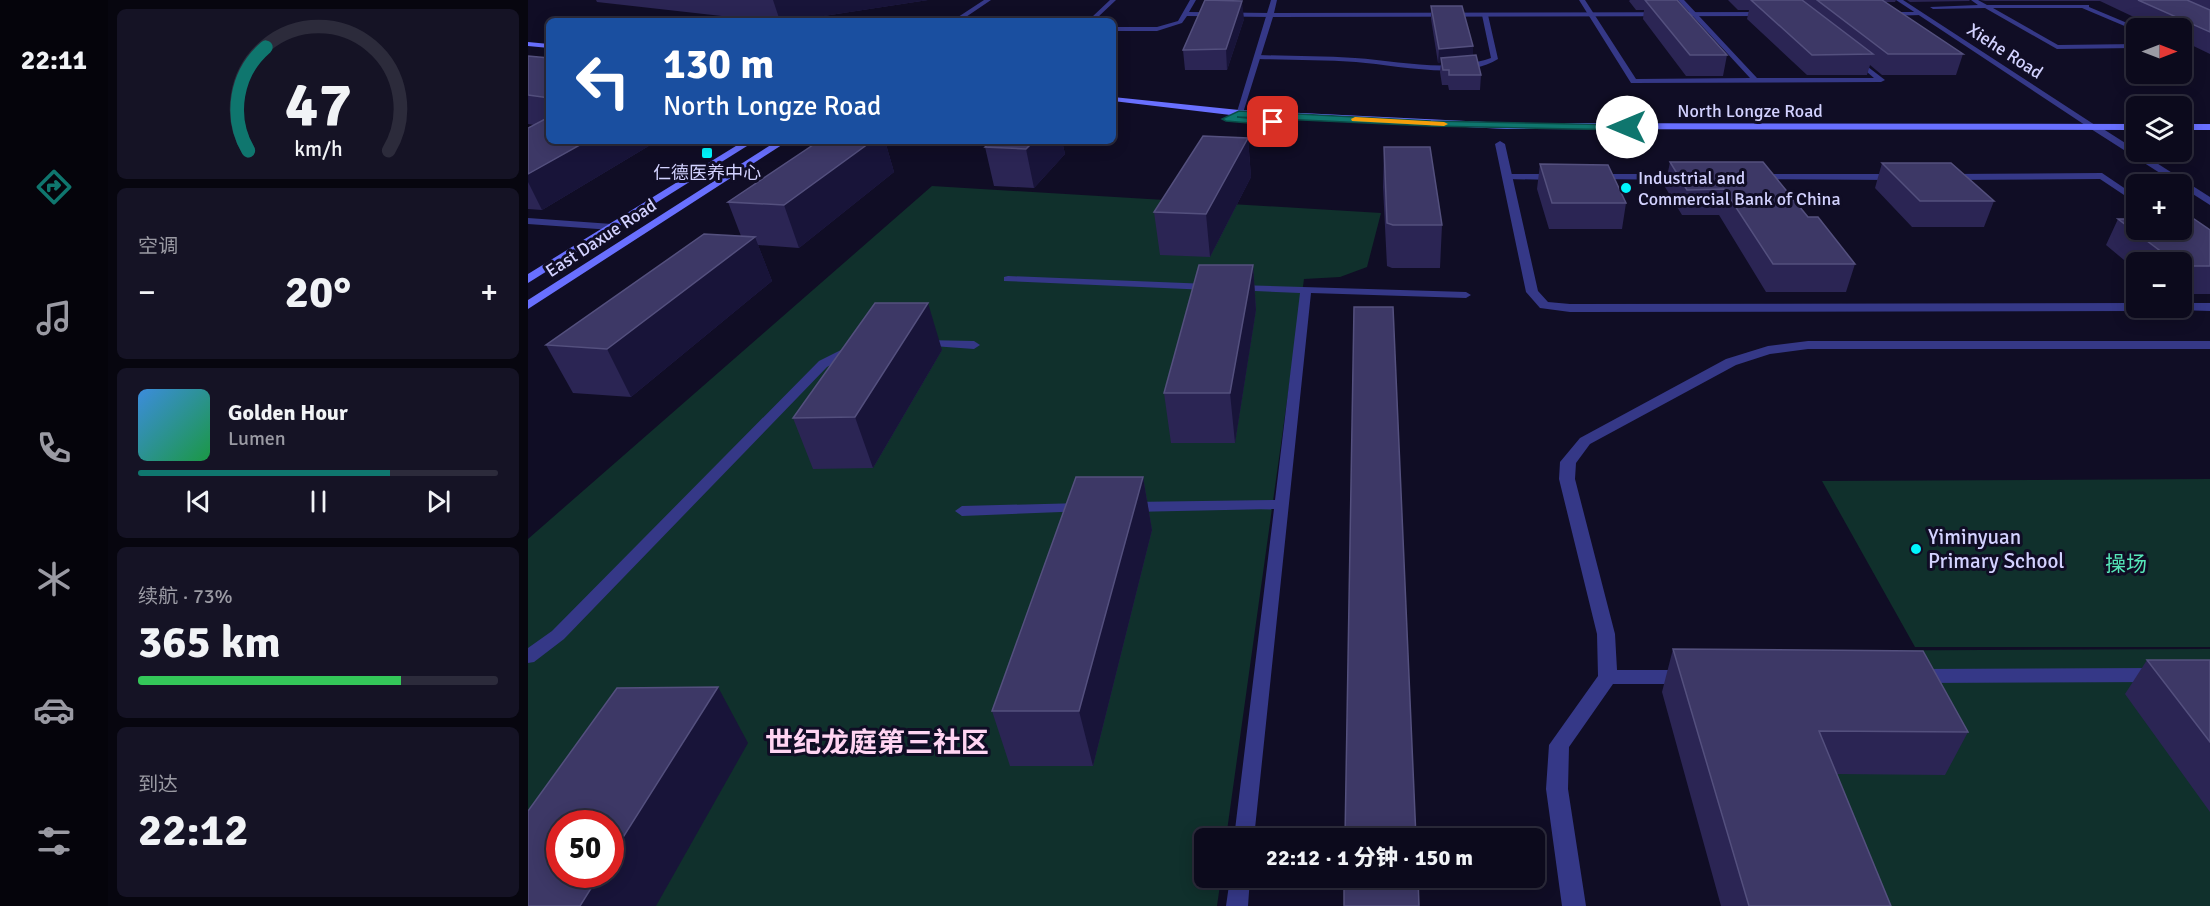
<!DOCTYPE html>
<html lang="zh">
<head>
<meta charset="utf-8">
<style>
  :root { --surface:#0c0a1c; --page:#151325; --text:#f1f3f6; --muted:#9a9aa3; --line:#2c2b3b; --accent:#0f766e }
  body { margin:0; font-family:Signika,"Noto Sans SC",sans-serif; background:var(--page); color:var(--text); height:100vh; display:flex; flex-direction:column; font-size:22px; white-space:nowrap }
  * { box-sizing:border-box; margin:0 }
  p { font-size:20px; color:var(--muted) }
  .icon { flex:none; width:33px; height:33px; fill:none; stroke:currentColor; stroke-width:2; stroke-linecap:round; stroke-linejoin:round }
  .map { position:relative; flex:1; overflow:hidden }
  .details { display:flex; flex-direction:column; gap:9px; padding:9px; background:#07060f; width:420px }
  .details>* { flex:none }
  .hud { position:absolute; left:18px; top:18px; width:570px; height:126px; border-radius:9px; box-shadow:0 3px 15px #0003,0 0 0 2px var(--line); background:#1a4fa0; color:#fff; overflow:hidden }
  .needle { width:39px; rotate:90deg }
  .controls { position:absolute; left:1598px; top:18px; display:grid; gap:12px }
  .controls a { display:grid; place-items:center; width:66px; height:66px; border-radius:9px; background:var(--surface); box-shadow:0 3px 15px #0003,0 0 0 2px var(--line); font-size:30px }
  .speed { position:absolute; left:18px; top:810px; display:flex; gap:12px; font-size:30px; font-weight:700; text-align:center }
  .speed>* { display:grid; place-content:center; width:78px; height:78px; border-radius:50%; background:var(--surface); box-shadow:0 3px 15px #0003,0 0 0 2px var(--line); line-height:1 }
  .speed .limit { border:9px solid #d22; background:#fff; color:#111 }
  .pin { position:absolute; display:grid; place-items:center; width:51px; height:51px; color:#fff; margin:-26px; border-radius:12px; box-shadow:0 3px 9px #0006 }
  .me { position:absolute; width:66px; margin:-33px; rotate:270deg; stroke-linejoin:round; filter:drop-shadow(0 0 4px #0008) }
  .turn { display:flex; align-items:center; gap:21px; height:126px; padding:0 18px; font-size:27px }
  .turn .icon { width:78px; height:78px; stroke-width:2.5 }
  .turn b { display:block; font-size:42px; line-height:51px }
  .big { font-size:45px; font-weight:800; line-height:1.1 }
  .details .card { flex:1; display:flex; flex-direction:column; justify-content:center; gap:9px; min-width:0; padding:0 21px; border-radius:9px; background:var(--page) }
  .details .dial { align-items:center; gap:0 }
  .dial svg { height:156px; overflow:visible; fill:none; stroke:var(--line); stroke-width:7; stroke-linecap:round; text-anchor:middle }
  .dial text { fill:var(--text); stroke:none }
  .song { display:flex; align-items:center; gap:18px }
  .cover { width:72px; height:72px; border-radius:9px; background:linear-gradient(135deg,hsl(210 70% 55%),hsl(140 70% 35%)) }
  .played { height:6px; border-radius:3px; background:linear-gradient(90deg,var(--accent) 70%,var(--line) 70%) }
  .keys { display:flex; justify-content:space-around; direction:ltr }
  .heat { display:flex; justify-content:space-between; align-items:center; font-size:33px; direction:ltr }
  .charge { height:9px; border-radius:4px; background:linear-gradient(90deg,#34c759 73%,var(--line) 0) }
  .trip { position:absolute; left:666px; top:828px; width:351px; height:60px; border-radius:9px; background:var(--surface); box-shadow:0 3px 15px #0003,0 0 0 2px var(--line); font-weight:800; line-height:60px; text-align:center }
  main { display:flex; flex:1; min-height:0 }
  .tabs { display:flex; flex-direction:column; width:108px; justify-content:space-around; align-items:center; background:#05040b; color:var(--muted) }
  .tabs .icon { width:42px; height:42px }
  .tabs .selected { color:var(--accent) }
  .tabs b { font-size:27px; color:var(--text) }
  .map>svg:first-child { display:block }
  .green { fill:#10302c; fill-rule:evenodd }
  .lines { fill:none; stroke-linecap:round; stroke-linejoin:round }
  .service { fill:#353887; fill-rule:evenodd }
  .minor { fill:#353887; fill-rule:evenodd }
  .tertiary { fill:#353887; fill-rule:evenodd }
  .secondary { fill:#6970ff; fill-rule:evenodd }
  .wall { fill:#2b2554 }
  .shaded-wall { fill:#181439 }
  .building { fill:#3d3866; stroke:#54507e; stroke-width:1.5 }
  .route { fill:#0f766e; stroke:#0a4d48; stroke-width:1.5 }
  .slow { fill:#f59e0b }
  .poi-dot { fill:#00f6fd; stroke:#100d25; stroke-width:2 }
  .labels { text-anchor:middle; stroke-width:6; stroke-linejoin:round; paint-order:stroke }
  .far-street-label { font-size:18px; fill:#d3d2ff; stroke:#100d25 }
  .far-poi-label { font-size:18px; fill:#d3d2ff; stroke:#100d25 }
  .poi-label { font-size:21px; fill:#d3d2ff; stroke:#100d25; text-anchor:start }
  .park-label { font-size:21px; fill:#56e7b8; stroke:#100d25 }
  .near-quarter-label { font-size:28px; font-weight:bold; fill:#ffd4f2; stroke:#100d25 }
</style>
</head>
<body>
<main>
<nav class="tabs">
<b>22:11</b>
<svg class="icon selected" aria-label="directions" viewBox="0 0 24 24"><path d="M12 3l9 9-9 9-9-9zM9 14v-3h6M13 9l2 2-2 2"/></svg>
<svg class="icon" aria-label="music" viewBox="0 0 24 24"><path d="M9 18V5l10-2v13"/><circle cx="6" cy="18" r="3"/><circle cx="16" cy="16" r="3"/></svg>
<svg class="icon" aria-label="phone" viewBox="0 0 24 24"><path d="M5 4h4l2 5-3 2q2 4 5 5l2-3 5 2v4C11 20 4 13 5 4z"/></svg>
<svg class="icon" aria-label="climate" viewBox="0 0 24 24"><path d="M12 3v18M4 7l16 10M4 17L20 7"/></svg>
<svg class="icon" aria-label="car" viewBox="0 0 24 24"><path d="M5 17H2v-5l4-1 3-4h7l3 4 3 1v5h-3M9 17h6M6 11h13"/><circle cx="7" cy="17" r="2"/><circle cx="17" cy="17" r="2"/></svg>
<svg class="icon" aria-label="filters" viewBox="0 0 24 24"><path d="M4 7h16M4 17h16"/><circle cx="9" cy="7" r="2"/><circle cx="15" cy="17" r="2"/></svg>
</nav>
<section class="details">
<div class="card dial"><svg viewBox="0 0 100 80">
<path d="M14 69A42 42 0 1 1 86 69"/>
<path d="M14 69A42 42 0 0 1 23 16" stroke="#0f766e"/>
<text x="50" y="56" font-size="32" font-weight="700">47</text>
<text x="50" y="72" font-size="11">km/h</text>
</svg></div>
<div class="card"><p>空调</p>
<div class="heat"><a>−</a><b class="big">20°</b><a>+</a></div>
</div>
<div class="card">
<div class="song"><i class="cover"></i><div><b>Golden Hour</b><p>Lumen</p></div></div>
<div class="played"></div>
<div class="keys"><svg class="icon" aria-label="previous" viewBox="0 0 24 24"><path d="M18 5L8 12l10 7zM5 5v14"/></svg><svg class="icon" aria-label="pause" viewBox="0 0 24 24"><path d="M8 5v14M16 5v14"/></svg><svg class="icon" aria-label="next" viewBox="0 0 24 24"><path d="M6 5l10 7-10 7zM19 5v14"/></svg></div>
</div>
<div class="card"><p>续航 · 73%</p><b class="big">365 km</b><div class="charge"></div></div>
<div class="card"><p>到达</p><b class="big">22:12</b></div>
</section>
<div class="map">
<svg width="1682" height="906" viewBox="0 0 1682 906">
  <rect width="100%" height="100%" fill="#100d25"/>
  <path class="green" d="M404,186L853,213L839,267L812,277L776,279L698,838H676V878H693L689,906H0V539ZM32,824H82V874H32Z
    M1682,479V647H1387L1294,481Z
    M1682,649V906H1362L1254,651Z"/>
  <g class="lines">
    <path class="service" d="M582,0H588L569,18L570,21H564V17Z
      M662,0H668L661,12L742,13L745,15L742,17L659,16L654,23L629,31H585V27H629L650,21Z
      M1051,0H1057L1108,79L1222,78L1150,0H1156L1229,78H1346L1325,60L1327,57L1357,80L1353,82L1103,83Z
      M1443,0H1450L1459,5H1561V7L1611,28L1606,30L1554,8H1465L1530,45L1608,44V48L1529,49L1457,8L1405,9L1402,7L1450,5Z
      M957,13L960,15L970,59C935,81 868,65 828,62C795,60 763,60 730,59L727,57L730,55C762,56 794,56 827,58C872,61 919,73 963,58L954,15Z
      M1574,173L1608,196V203L1572,179L1420,180L1416,177L1420,174Z
      M980,174H1028L1032,177L1028,180L977,179L976,177Z
      M1069,174H1157L1161,177L1157,180L1066,179L1065,177Z
      M1231,174H1367L1371,177L1367,180L1228,179L1227,177Z
      M480,276L681,284L686,287L681,290L476,281V277Z
      M709,285L938,292L943,295L938,298L783,293L726,838H706L746,509L603,512L596,507L603,502L747,500L772,293L705,290V286Z
      M395,340L446,341L452,345L446,349L391,345L389,343L391,341Z
      M323,345L327,347L329,349L327,351L299,367L36,639L6,662L0,663V648L24,631L291,361Z
      M554,503L559,505L561,508L559,511L434,516L427,511L434,506Z
      M702,878H722L720,906H698Z"/>
    <path class="minor" d="M743,0H749L746,13L1239,12L1242,14L1239,16L745,17L715,113L708,115Z
      M1392,12L1394,15L1356,16L1353,14L1356,12Z
      M1563,125H1569L1682,197V205L1563,129Z
      M972,141L977,144L1010,291L1020,302L1042,304L1608,303V308H1614L1608,311L1042,312L1012,308L998,292L967,144Z
      M0,218L84,224L89,227L84,230L0,224Z
      M1653,303H1682V311L1649,310L1647,308H1653Z
      M1280,341H1682V349H1280L1242,354L1208,365L1062,444L1048,463L1047,479L1087,634L1089,670H1157L1164,672L1167,677L1164,682L1157,684H1085L1041,747L1040,789L1058,906H1034L1018,789L1021,745L1070,676L1069,634L1031,479L1032,462L1052,438L1198,359L1240,346Z
      M1628,668L1635,670L1638,675L1635,680L1628,682L1388,683L1381,681L1378,676L1381,671L1388,669Z"/>
    <path class="tertiary" d="M456,0H463L432,21H424Z
      M1368,0H1375L1570,127L1563,129Z"/>
    <path class="secondary" d="M0,42L21,44V48L0,46Z
      M585,97L711,110L979,123L1608,124V130L979,129L711,116L585,101Z
      M1653,124H1682V130H1653Z
      M216,141H227L0,283V274Z
      M249,141H260L0,309V300Z"/>
  </g>
  <path class="wall" d="M68,0H400L263,21H238L69,2Z
    M1102,0H1149L1199,55L1195,76H1158L1115,19L1116,10H1108L1101,1Z
    M1200,0H1368L1367,2H1357L1435,54L1428,75H1354L1342,65L1339,75H1279L1219,19L1221,10H1210Z
    M1379,0H1442L1441,1L1382,2Z
    M1452,0H1682V54L1653,40V28H1629L1572,1H1457Z
    M903,6L945,56L953,75L952,90H921L920,85H914L912,72L913,63H910L903,19Z
    M716,19L699,70H657L655,50Z
    M0,56L21,58V141H129L14,210L0,209V128L6,125L0,124Z
    M720,138L723,177L682,257L632,255L626,212Z
    M291,141H357L366,172L271,248L230,245L244,281L103,397L45,393L18,345L213,236L200,202Z
    M463,141H534L537,154L506,188L466,186L457,147Z
    M856,147L914,225L912,268H864L859,266L855,187Z
    M1142,162L1280,217L1327,264L1318,292H1238L1191,215H1154L1137,187Z
    M1354,163L1466,201L1456,227H1384L1347,188Z
    M1012,164L1098,203L1094,229H1021L1009,189Z
    M1590,219L1682,230V294H1653V262H1608V270L1578,245Z
    M725,265L728,310L707,443H643L636,393Z
    M414,350L345,468L285,469L265,418Z
    M615,477L624,530L565,766H482L464,711Z
    M1145,649L1440,732L1417,775L1309,774L1363,906H1193L1134,692Z
    M1619,660H1682V812L1597,694Z"/>
  <path class="shaded-wall" d="M245,0H400L263,21H252Z
    M714,1L716,19L699,70L698,49Z
    M945,46V60L913,58V63H910L911,49Z
    M720,138L723,177L682,257L678,214Z
    M59,141H129L14,210L0,182V174Z
    M344,141H357L366,172L271,248L256,205Z
    M506,141H534L537,154L506,188L498,149Z
    M227,237L244,281L103,397L79,349Z
    M725,265L728,310L707,443L702,393Z
    M400,303L414,350L345,468L327,417Z
    M615,477L624,530L565,766L551,711Z
    M190,687L220,743L128,906H52L72,874H82V858Z"/>
  <path class="building" d="M677,0L714,1L698,49L655,50Z
    M1117,0H1149L1199,55H1162Z
    M1223,0H1274L1345,54L1284,55Z
    M1289,0H1354L1435,54H1360Z
    M1610,0H1659L1682,10V32Z
    M903,6H934L945,46L911,49Z
    M948,55L953,75H921V70H915L913,58Z
    M0,56L21,58V98L0,95Z
    M21,117V141H59L0,174V128Z
    M675,136L720,138L678,214L626,212Z
    M291,141H344L256,205L200,202Z
    M463,141H506L498,149L457,147Z
    M856,147H902L914,225H865L859,223Z
    M1142,162H1235L1280,217H1290L1327,264H1245L1196,189L1159,190Z
    M1354,163H1423L1466,201H1392Z
    M1012,164L1080,165L1098,203H1024Z
    M1590,219H1608V230H1653V219H1666L1682,230V266H1653V262H1647Z
    M176,234L227,237L79,349L18,345Z
    M671,265H725L702,393H636Z
    M347,303H400L327,417L265,418Z
    M826,307H865L888,838H817Z
    M548,477H615L551,711H464Z
    M1145,649L1395,651L1440,732L1291,731L1363,906H1221Z
    M1619,660H1682V742Z
    M190,687L82,858V824H32V874H72L52,906H0V811L89,688Z
    M816,878H890L891,906H816Z"/>
  <path class="route" d="M711,111L903,121L1099,125L1103,127L1099,130L903,126L709,117L748,121V124L745,125L698,121L694,119Z"/>
  <path class="slow" d="M827,117L916,122L920,124L916,126L824,121L823,119Z"/>
  <g class="poi-dot">
    <rect x="173" y="147" width="12" height="12" rx="3"/>
    <circle cx="1098" cy="188" r="6"/>
    <circle cx="1388" cy="549" r="6"/>
  </g>
  <g class="labels">
    <g class="far-street-label">
      <text transform="translate(1477 51) rotate(33)" y="6">Xiehe Road</text>
      <text x="1222" y="117">North Longze Road</text>
      <text transform="translate(73 238) rotate(-33)" y="6">East Daxue Road</text>
    </g>
    <g class="far-poi-label">
      <text x="179" y="179">仁德医养中心</text>
      <text x="1110" y="184" text-anchor="start">Industrial and<tspan x="1110" dy="21">Commercial Bank of China</tspan></text>
    </g>
    <g class="poi-label">
      <text x="1400" y="544">Yiminyuan<tspan x="1400" dy="24">Primary School</tspan></text>
    </g>
    <g class="park-label">
      <text x="1598" y="571">操场</text>
    </g>
    <g class="near-quarter-label">
      <text x="349" y="752">世纪龙庭第三社区</text>
    </g>
  </g>
</svg>
<div class="controls">
<a><svg class="needle" viewBox="-14 -14 28 28"><path d="M0-13l5 13h-10z" fill="#e53935"/><path d="M0 13l5-13h-10z" fill="#9a9aa3"/></svg></a>
<a><svg class="icon" aria-label="layers" viewBox="0 0 24 24"><path d="M12 4l9 5-9 5-9-5zM3 14l9 5 9-5"/></svg></a>
<a>+</a>
<a>−</a>
</div>
<div class="speed"><div class="limit">50</div></div>
<div class="pin" style="left:745px;top:122px;background:#d93025"><svg class="icon" aria-label="arrive" viewBox="0 0 24 24"><path d="M6 21V4h12l-3 4 3 4H6"/></svg></div>
<svg class="me" style="left:1099px;top:127px" viewBox="-20 -20 40 40"><circle r="19" fill="#fff"/><path d="M0-13L10 11 0 6-10 11z" fill="#0f766e"/></svg>
<div class="trip">22:12 · 1 分钟 · 150 m</div>
<div class="hud">
<div class="turn"><svg class="icon" aria-label="left" viewBox="0 0 24 24"><path d="M17 20v-9H6M10 6l-5 5 5 5"/></svg><div><b>130 m</b>North Longze Road</div></div>
</div>
</div>
</main>
</body>
</html>
